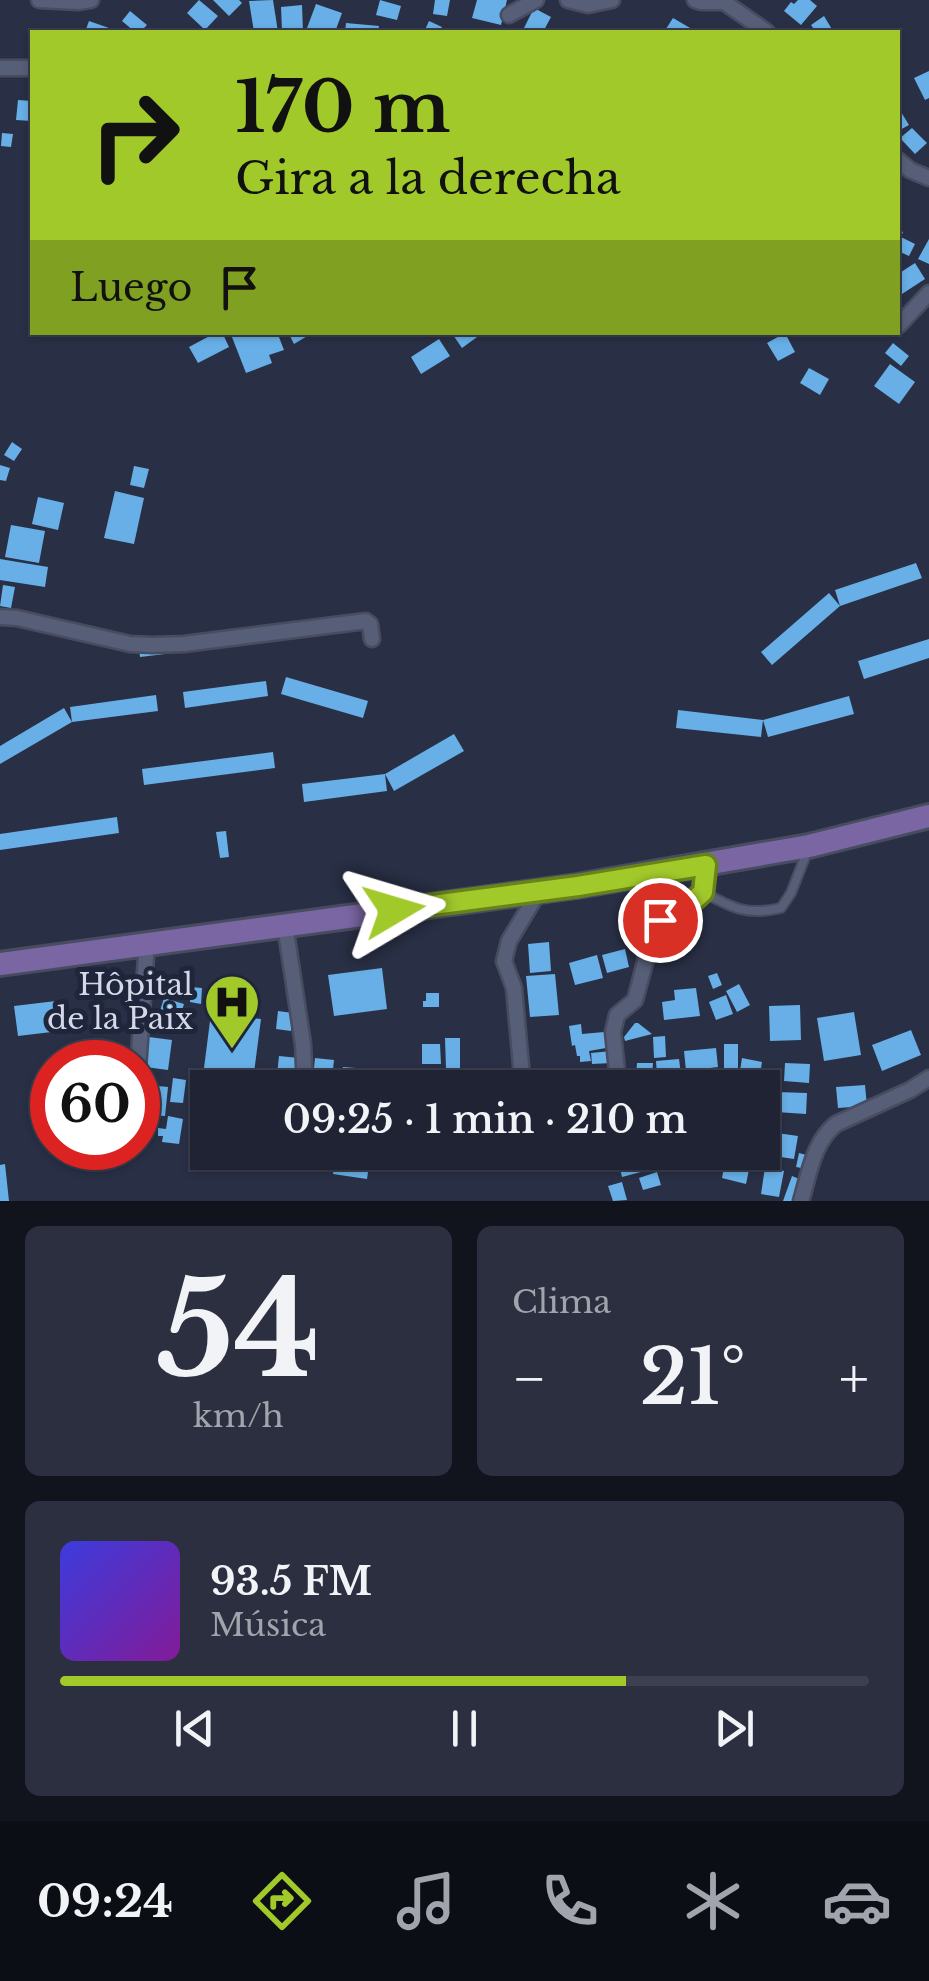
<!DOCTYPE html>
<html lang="es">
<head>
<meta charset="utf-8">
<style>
  :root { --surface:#1f2334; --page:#2c2f40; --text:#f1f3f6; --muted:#a1a4ac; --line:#3c404f; --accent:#a1c92a }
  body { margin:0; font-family:"Libre Baskerville",serif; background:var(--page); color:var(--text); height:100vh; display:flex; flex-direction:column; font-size:38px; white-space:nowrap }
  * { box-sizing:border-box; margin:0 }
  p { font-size:32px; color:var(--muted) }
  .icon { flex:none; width:55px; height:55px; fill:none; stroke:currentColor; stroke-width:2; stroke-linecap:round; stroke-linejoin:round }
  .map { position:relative; height:1201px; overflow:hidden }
  .panel { display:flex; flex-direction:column; gap:25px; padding:25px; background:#11131d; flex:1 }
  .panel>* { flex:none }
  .top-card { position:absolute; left:30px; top:30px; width:870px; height:305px; border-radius:0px; box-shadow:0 2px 8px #0004,0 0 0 2px var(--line); background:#a1c92a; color:#111; overflow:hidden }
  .speed { position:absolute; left:30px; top:1040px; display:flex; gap:20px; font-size:50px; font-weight:700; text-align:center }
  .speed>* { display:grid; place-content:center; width:130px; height:130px; border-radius:50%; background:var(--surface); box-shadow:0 2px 8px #0004,0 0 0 2px var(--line); line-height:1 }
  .speed .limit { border:15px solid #d22; background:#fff; color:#111 }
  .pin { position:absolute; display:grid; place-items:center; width:85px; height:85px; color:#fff; margin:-42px; border:5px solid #fff; border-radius:50%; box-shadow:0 2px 10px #0007 }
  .me { position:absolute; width:110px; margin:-55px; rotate:83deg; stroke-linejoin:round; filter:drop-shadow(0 0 8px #0008) }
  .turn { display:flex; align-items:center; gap:35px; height:210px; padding:0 40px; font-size:45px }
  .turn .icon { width:130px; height:130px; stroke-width:2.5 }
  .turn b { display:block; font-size:70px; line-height:85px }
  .then { display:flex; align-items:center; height:95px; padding:0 40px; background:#0003; gap:20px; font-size:38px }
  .big { font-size:75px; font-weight:600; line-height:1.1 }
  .panel .tile { flex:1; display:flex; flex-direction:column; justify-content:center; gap:15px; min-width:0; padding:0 35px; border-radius:15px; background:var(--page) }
  .panel .dial { align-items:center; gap:0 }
  .dial b { font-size:130px; line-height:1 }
  .song { display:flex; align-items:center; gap:30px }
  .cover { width:120px; height:120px; border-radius:15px; background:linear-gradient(135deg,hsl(240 70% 55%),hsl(290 70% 35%)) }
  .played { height:10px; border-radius:5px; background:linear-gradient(90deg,var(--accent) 70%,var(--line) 70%) }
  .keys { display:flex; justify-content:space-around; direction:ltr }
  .heat { display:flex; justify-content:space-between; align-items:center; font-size:55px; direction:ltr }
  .panel .tiles { flex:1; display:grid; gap:25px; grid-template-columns:1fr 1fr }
  .tile:last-child { grid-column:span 2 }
  .trip { position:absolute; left:190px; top:1070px; width:590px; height:100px; border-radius:0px; background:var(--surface); box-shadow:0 2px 8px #0004,0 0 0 2px var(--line); font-weight:600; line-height:100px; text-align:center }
  .menu { display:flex; height:160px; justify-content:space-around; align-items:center; background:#0c0e15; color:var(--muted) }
  .menu .icon { width:70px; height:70px }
  .menu .on { color:var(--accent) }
  .menu b { font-size:45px; color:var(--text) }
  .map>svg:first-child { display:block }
  .building { fill:#67afe6 }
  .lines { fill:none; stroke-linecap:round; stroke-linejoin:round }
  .service-casing { stroke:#484c60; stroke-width:12 }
  .minor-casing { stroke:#484c60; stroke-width:19 }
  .primary-casing { stroke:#484c60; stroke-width:28 }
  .service { stroke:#575e77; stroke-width:8 }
  .minor { stroke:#575e77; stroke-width:14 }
  .primary { stroke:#7a66a3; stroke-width:22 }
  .route-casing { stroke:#69831b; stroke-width:25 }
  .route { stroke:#a1c92a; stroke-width:18 }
  .labels { text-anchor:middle; stroke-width:10; stroke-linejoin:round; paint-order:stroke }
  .poi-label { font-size:30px; fill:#d4d8e7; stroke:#1f253b; text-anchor:end }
</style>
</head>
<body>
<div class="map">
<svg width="929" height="1201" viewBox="0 0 929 1201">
  <rect width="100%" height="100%" fill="#292f45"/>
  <path class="building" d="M199,0L218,16L205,30L187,13Z
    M213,0H239L242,3L229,16Z
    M273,0L278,32H254L249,1Z
    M380,0L401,6L397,20L376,15Z
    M435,0H450L447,16L433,14Z
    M477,0H507L501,25L472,18Z
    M798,0H810L817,6L801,25L784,11L791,2L794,4Z
    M316,4L342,13L335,32H319L307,28Z
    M302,5L303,32H282L281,7Z
    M534,8L551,17L543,32H522Z
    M130,11L147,25L140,32H135L122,21Z
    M824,16L833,31L816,32L811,25Z
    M673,18L697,32H664Z
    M89,21L109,28L107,32H85Z
    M429,21L442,27L440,32H424Z
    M346,23L379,26L378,32H345Z
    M929,71V98L925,100L914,78Z
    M18,100L32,101V121L16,120Z
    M898,107L909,125L898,131Z
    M912,128L927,143L915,154L900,138Z
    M2,133L13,134L11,147L1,146Z
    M898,229L903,232L901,237L915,244L909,256L898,251Z
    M929,239V264L918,259Z
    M915,263L925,279L902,294L898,287V274Z
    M217,332H222L229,347L198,363L189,347Z
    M230,332H248L249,336L260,332H267L268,335L277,332L284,350L269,355L272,363L246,373Z
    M288,332H314L294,344Z
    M451,332H484L462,348Z
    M785,333L795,352L778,361L767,343Z
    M439,339L450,356L421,374L411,357Z
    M893,343L909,356L901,366L885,353Z
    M890,364L915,382L899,404L874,386Z
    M809,368L829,379L820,395L800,383Z
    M12,442L22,449L14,461L4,455Z
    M0,465L10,468L6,481L0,480Z
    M134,466L149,469L144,488L130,485Z
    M115,491L144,498L134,544L104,538Z
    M38,497L64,503L58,530L32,524Z
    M11,525L45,531L39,563L5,557Z
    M0,559L48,567L45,587L0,580Z
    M916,563L922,578L840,606L772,665L761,652L829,593L840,606L835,590Z
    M3,585L15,587L11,608L0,606Z
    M929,639V658L864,679L858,661Z
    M164,645L165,654L140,657L139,648Z
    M286,677L368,701L363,718L281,694Z
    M266,681L268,696L185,708L183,692Z
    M156,695L158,711L72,722L0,764V746L64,708L72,722L70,707Z
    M849,696L854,714L768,737L763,720L761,737L676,728L678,710L763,720Z
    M454,734L464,751L394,791L385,774L387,791L304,802L302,784L385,774Z
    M273,752L275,768L144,785L142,769Z
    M117,817L119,833L0,850V834Z
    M226,831L229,857L220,858L216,832Z
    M549,942L551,971L530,973L528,944Z
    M625,949L629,967L607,973L602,955Z
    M597,955L603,978L575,985L569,963Z
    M382,968L387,1009L334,1016L328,975Z
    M717,973L722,985L713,989L708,976Z
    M555,974L559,1015L530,1017L526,976Z
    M739,984L750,1005L737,1012L726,991Z
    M191,987L202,988L201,1004L190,1002Z
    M696,988L700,1016L664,1020L662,1002L675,1000L674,990Z
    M426,993H439V1007H423V1001H426Z
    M726,995L733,1014L716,1020L709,1002Z
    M164,998L184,1004L179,1020L159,1014Z
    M56,1001L60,1031L18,1036L14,1006Z
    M800,1005L801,1040L770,1041L769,1006Z
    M278,1011L293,1013L291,1031L276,1029Z
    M854,1012L861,1055L824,1061L817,1018Z
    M211,1013L261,1019L252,1088L202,1084Z
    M635,1023H638L652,1034L625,1041L624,1037Z
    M581,1024L582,1034L604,1032L606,1048L589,1051L591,1061L580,1062V1056H577L575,1045L572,1046L569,1026Z
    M911,1030L921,1055L882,1071L872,1045Z
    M665,1036L666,1057L654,1058L653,1037Z
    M149,1037L172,1040L168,1070L145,1067Z
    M445,1038H460V1069H446Z
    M422,1044H440L441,1064H422Z
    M724,1044H738V1069L724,1070Z
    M716,1048L718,1067L686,1071L684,1051Z
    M611,1051L612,1063L592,1064L591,1053Z
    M279,1056L299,1058L296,1086L276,1084Z
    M315,1058L334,1060L331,1088H312Z
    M742,1058L762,1062L759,1081L739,1077Z
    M679,1059L681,1074L657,1076L656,1061Z
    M637,1063H653L652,1076H636Z
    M785,1063L810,1064L809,1083L784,1081Z
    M343,1067L369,1069L367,1088H341Z
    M376,1070L401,1073L400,1088H374Z
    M430,1075L458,1077L457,1088H429Z
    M606,1076L608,1088H589L588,1079Z
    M173,1078L186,1080L183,1103L170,1102Z
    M138,1084L168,1087L165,1116L140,1114L141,1098H138Z
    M865,1085L867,1106L838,1108L836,1087Z
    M777,1092L807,1093L806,1114L776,1112Z
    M168,1116L183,1119L179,1144L162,1142L163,1136H158V1128L166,1129Z
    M770,1132L798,1136L794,1159L767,1155V1150H764L766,1136H769Z
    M336,1152H371L367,1179L333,1174Z
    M616,1152H648L652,1169L622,1177Z
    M674,1152H682L688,1156L679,1170L667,1162Z
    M724,1152H736L735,1156L751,1160L746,1184L722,1178L726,1157L723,1156Z
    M799,1153L810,1156L807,1169L796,1167Z
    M5,1164L9,1201H0V1165Z
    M765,1167L784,1171L779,1197L761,1194Z
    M657,1172L661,1185L643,1190L639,1178Z
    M792,1176L804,1181L797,1201H783Z
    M622,1182L627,1200L613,1201L608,1186Z"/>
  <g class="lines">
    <g class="service-casing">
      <path id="service" d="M703,892C732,908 747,916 781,908L791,893L807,852"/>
    </g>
    <g class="minor-casing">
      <path id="minor" d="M39,0L79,2L91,0
        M568,0L588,5L612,0
        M695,0L701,2H723
        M721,0L767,32
        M509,15L536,0
        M0,68H32
        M898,160L910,170L929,178
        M898,326L929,293
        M0,617L17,618L130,644L153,645L184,644L366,621L370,624L372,639
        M285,925L303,1044L305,1088
        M138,1068L147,943
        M617,1071L613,1032L617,1015L635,1000L654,929C666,912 688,906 703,892L706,865
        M523,1088L514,988L504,961L509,941L539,891
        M801,1201C809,1175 813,1142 836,1124L910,1090L929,1078"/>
    </g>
    <g class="primary-casing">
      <path id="primary" d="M0,964L577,886L809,846L929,816"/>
    </g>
    <use href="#service" class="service"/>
    <use href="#minor" class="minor"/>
    <use href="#primary" class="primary"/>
  </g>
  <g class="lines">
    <g class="route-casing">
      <path id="route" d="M394,910L578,886L706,865L703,892L692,902L660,920"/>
    </g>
    <use href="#route" class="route"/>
  </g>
  <defs>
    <g id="hospital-pin" transform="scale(2.875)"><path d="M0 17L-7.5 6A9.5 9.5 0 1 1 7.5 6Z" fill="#a1c92a" stroke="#1f253b"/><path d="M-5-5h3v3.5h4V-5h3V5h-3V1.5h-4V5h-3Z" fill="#111"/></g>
  </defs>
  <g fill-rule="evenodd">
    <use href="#hospital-pin" x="232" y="1002"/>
  </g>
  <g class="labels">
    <g class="poi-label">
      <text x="193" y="995">Hôpital<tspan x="193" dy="34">de la Paix</tspan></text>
    </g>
  </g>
</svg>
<div class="speed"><div class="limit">60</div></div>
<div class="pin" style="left:660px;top:920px;background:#d93025"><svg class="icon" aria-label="arrive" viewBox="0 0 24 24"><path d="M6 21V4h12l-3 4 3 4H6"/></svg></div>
<svg class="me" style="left:394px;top:910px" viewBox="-20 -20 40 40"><path d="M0-17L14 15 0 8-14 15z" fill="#a1c92a" stroke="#fff" stroke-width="4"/></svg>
<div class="trip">09:25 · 1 min · 210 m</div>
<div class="top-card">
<div class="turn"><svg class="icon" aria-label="right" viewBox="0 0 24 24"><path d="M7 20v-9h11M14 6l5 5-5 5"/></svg><div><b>170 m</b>Gira a la derecha</div></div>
<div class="then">Luego<svg class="icon" aria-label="arrive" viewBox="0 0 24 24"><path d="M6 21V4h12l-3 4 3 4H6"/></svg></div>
</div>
</div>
<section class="panel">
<div class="tiles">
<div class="tile dial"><b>54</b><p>km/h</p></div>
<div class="tile"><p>Clima</p>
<div class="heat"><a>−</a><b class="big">21°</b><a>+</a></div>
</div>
<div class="tile">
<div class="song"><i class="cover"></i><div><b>93.5 FM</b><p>Música</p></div></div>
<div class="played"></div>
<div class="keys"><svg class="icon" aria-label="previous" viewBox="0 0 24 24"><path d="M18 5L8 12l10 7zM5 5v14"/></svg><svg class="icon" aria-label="pause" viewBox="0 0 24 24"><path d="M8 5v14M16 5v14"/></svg><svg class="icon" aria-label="next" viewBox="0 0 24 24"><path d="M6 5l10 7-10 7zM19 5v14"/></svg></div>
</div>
</div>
</section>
<nav class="menu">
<b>09:24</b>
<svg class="icon on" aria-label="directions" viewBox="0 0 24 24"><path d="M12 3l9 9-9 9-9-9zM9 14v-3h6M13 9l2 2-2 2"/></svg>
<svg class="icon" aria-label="music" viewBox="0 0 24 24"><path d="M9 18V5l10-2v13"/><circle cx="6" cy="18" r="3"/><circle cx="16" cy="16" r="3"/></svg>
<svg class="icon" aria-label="phone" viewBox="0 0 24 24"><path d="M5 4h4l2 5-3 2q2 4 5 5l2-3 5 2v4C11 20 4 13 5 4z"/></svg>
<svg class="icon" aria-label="climate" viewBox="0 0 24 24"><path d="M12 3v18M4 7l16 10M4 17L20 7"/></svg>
<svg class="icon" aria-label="car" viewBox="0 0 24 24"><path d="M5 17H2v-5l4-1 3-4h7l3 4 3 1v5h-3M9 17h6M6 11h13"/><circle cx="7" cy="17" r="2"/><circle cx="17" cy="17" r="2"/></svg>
</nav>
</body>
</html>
